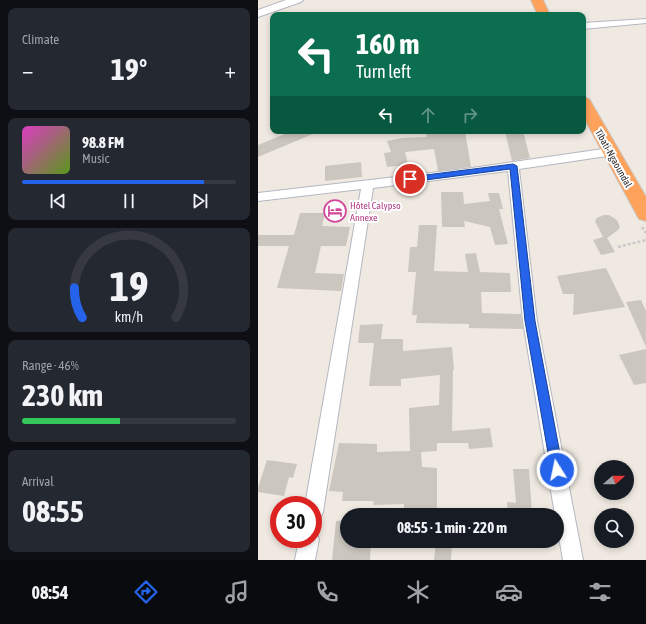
<!DOCTYPE html>
<html lang="en">
<head>
<meta charset="utf-8">
<style>
  :root { --surface:#171b24; --page:#242831; --text:#f1f3f6; --muted:#9ea1a6; --line:#363941; --accent:#2563eb }
  body { margin:0; font-family:"Asap Condensed",sans-serif; background:var(--page); color:var(--text); height:100vh; display:flex; flex-direction:column; font-size:15px; white-space:nowrap }
  * { box-sizing:border-box; margin:0 }
  p { font-size:13px; color:var(--muted) }
  .icon { flex:none; width:22px; height:22px; fill:none; stroke:currentColor; stroke-width:2; stroke-linecap:round; stroke-linejoin:round }
  .map { position:relative; flex:1; overflow:hidden }
  .drawer { display:flex; flex-direction:column; gap:8px; padding:8px; background:#0d0f14; width:258px }
  .drawer>* { flex:none }
  .top-card { position:absolute; left:12px; top:12px; width:316px; height:122px; border-radius:8px; box-shadow:0 2px 6px #0003; background:#0b6e4f; color:#fff; overflow:hidden }
  .needle { width:26px; rotate:70deg }
  .fabs { position:absolute; left:336px; top:460px; display:grid; gap:8px }
  .fabs a { display:grid; place-items:center; width:40px; height:40px; border-radius:50%; background:var(--surface); box-shadow:0 2px 6px #0003; font-size:20px }
  .speed { position:absolute; left:12px; top:496px; display:flex; gap:8px; font-size:20px; font-weight:700; text-align:center }
  .speed>* { display:grid; place-content:center; width:52px; height:52px; border-radius:50%; background:var(--surface); box-shadow:0 2px 6px #0003; line-height:1 }
  .speed .limit { border:6px solid #d22; background:#fff; color:#111 }
  .pin { position:absolute; display:grid; place-items:center; width:34px; height:34px; color:#fff; margin:-17px; border:2px solid #fff; border-radius:50%; box-shadow:0 1px 4px #0007 }
  .me { position:absolute; width:44px; margin:-22px; rotate:350deg; stroke-linejoin:round; filter:drop-shadow(0 0 3px #0008) }
  .turn { display:flex; align-items:center; gap:14px; height:84px; padding:0 20px; font-size:18px }
  .turn .icon { width:52px; height:52px; stroke-width:2.5 }
  .turn b { display:block; font-size:28px; line-height:34px }
  .lanes { display:flex; align-items:center; height:38px; padding:0 20px; background:#0003; justify-content:center; gap:20px; direction:ltr }
  .lanes .off { opacity:.35 }
  .big { font-size:30px; font-weight:700; line-height:1.1 }
  .drawer .card { flex:1; display:flex; flex-direction:column; justify-content:center; gap:6px; min-width:0; padding:0 14px; border-radius:8px; background:var(--page) }
  .drawer .dial { align-items:center; gap:0 }
  .dial svg { height:104px; overflow:visible; fill:none; stroke:var(--line); stroke-width:7; stroke-linecap:round; text-anchor:middle }
  .dial text { fill:var(--text); stroke:none }
  .song { display:flex; align-items:center; gap:12px }
  .cover { width:48px; height:48px; border-radius:6px; background:linear-gradient(135deg,hsl(310 70% 55%),hsl(90 70% 35%)) }
  .played { height:4px; border-radius:2px; background:linear-gradient(90deg,var(--accent) 85%,var(--line) 85%) }
  .keys { display:flex; justify-content:space-around; direction:ltr }
  .heat { display:flex; justify-content:space-between; align-items:center; font-size:22px; direction:ltr }
  .charge { height:6px; border-radius:3px; background:linear-gradient(90deg,#34c759 46%,var(--line) 0) }
  .trip { position:absolute; left:82px; top:508px; width:224px; height:40px; border-radius:20px; background:var(--surface); box-shadow:0 2px 6px #0003; font-weight:700; line-height:40px; text-align:center }
  .menu { display:flex; height:64px; justify-content:space-around; align-items:center; background:#090b0e; color:var(--muted) }
  .menu .icon { width:28px; height:28px }
  .menu .selected { color:var(--accent) }
  .menu b { font-size:18px; color:var(--text) }
  main { display:flex; flex:1; min-height:0 }
  .map>svg:first-child { display:block }
  .building { fill:#cbc7bf }
  .lines { fill:none; stroke-linecap:round; stroke-linejoin:round }
  .street-casing { stroke:#b4b7c1; stroke-width:2 }
  .secondary-casing { stroke:#b4b7c1; stroke-width:2 }
  .highway-casing { stroke:#c9c9c9; stroke-width:2 }
  .path { stroke:#c9c9c9; stroke-width:2.5; stroke-dasharray:3 2; stroke-linecap:butt }
  .street { fill:#fff; fill-rule:evenodd }
  .secondary { fill:#fff; fill-rule:evenodd }
  .highway { fill:#ffa35c; fill-rule:evenodd }
  .route { fill:#2563eb; stroke:#184099 }
  .labels { text-anchor:middle; stroke-width:4; stroke-linejoin:round; paint-order:stroke }
  .street-label { font-size:10px; fill:#2e2e2e; stroke:#fff }
  .hotel-label { font-size:10px; fill:#b23c85; stroke:#fff; text-anchor:start }
</style>
</head>
<body>
<main>
<section class="drawer">
<div class="card"><p>Climate</p>
<div class="heat"><a>−</a><b class="big">19°</b><a>+</a></div>
</div>
<div class="card">
<div class="song"><i class="cover"></i><div><b>98.8 FM</b><p>Music</p></div></div>
<div class="played"></div>
<div class="keys"><svg class="icon" aria-label="previous" viewBox="0 0 24 24"><path d="M18 5L8 12l10 7zM5 5v14"/></svg><svg class="icon" aria-label="pause" viewBox="0 0 24 24"><path d="M8 5v14M16 5v14"/></svg><svg class="icon" aria-label="next" viewBox="0 0 24 24"><path d="M6 5l10 7-10 7zM19 5v14"/></svg></div>
</div>
<div class="card dial"><svg viewBox="0 0 100 80">
<path d="M14 69A42 42 0 1 1 86 69"/>
<path d="M14 69A42 42 0 0 1 8 46" stroke="#2563eb"/>
<text x="50" y="56" font-size="32" font-weight="700">19</text>
<text x="50" y="72" font-size="11">km/h</text>
</svg></div>
<div class="card"><p>Range · 46%</p><b class="big">230 km</b><div class="charge"></div></div>
<div class="card"><p>Arrival</p><b class="big">08:55</b></div>
</section>
<div class="map">
<svg width="388" height="560" viewBox="0 0 388 560">
  <rect width="100%" height="100%" fill="#efe9e1"/>
  <path class="building" d="M34,131H62L0,157V145Z
    M167,131H207L213,167L180,171L176,149L147,152L150,165L129,167L126,153L133,152L129,141L144,138L169,137Z
    M247,131H265L272,158L254,161Z
    M103,162L104,177L67,181V166Z
    M183,192H205L206,204L232,201L230,193H241L245,209H241L250,244L237,245L232,227L206,221L207,227H184Z
    M42,213H67L64,226L92,227L88,246H63L57,273L86,274L83,291L19,288L31,246H0V235H36Z
    M346,215H351L359,220L362,227L360,230L349,238L357,252L343,255L335,240L345,237L337,221L339,218Z
    M161,225H179L176,271L210,272L207,254L218,253L222,272L252,273L253,292H223L224,313L263,314L265,329L211,328V324L158,323L159,315H154L158,272H150L152,247H159Z
    M348,268L367,307L315,315L316,294H305L299,276Z
    M383,300L388,311V347L368,302Z
    M125,324L123,339H145V351L194,347L196,370H195L194,431L232,428L235,447L211,449L210,443H179V451L163,452L164,467L179,468V515H146V504L115,505L116,501H84L85,492L71,491L81,443L119,444V452L152,451L151,408L181,405L182,375L143,379V386H111L116,343H100L102,325Z
    M388,349V383L376,385L361,355Z
    M9,460L39,464L35,478L31,477L26,496L0,492V488Z
    M255,469H271L274,515H250L249,502L258,503Z
    M89,520V541H113L112,560H74L78,521Z
    M178,541H194L193,560H176Z"/>
  <g class="lines">
    <g class="street-casing">
      <path id="street" d="M388,19V23L325,29V23Z
        M352,148L356,149L358,152L356,155L261,169L279,321L325,560H305L299,525V515H297L265,321L250,171L115,188L65,512L62,519L55,522V505H47L103,189L0,201V193L207,169Z
        M55,531L58,532L61,539L57,560H37L41,539H55Z"/>
    </g>
    <g class="secondary-casing">
      <path id="secondary" d="M28,0H45L43,2L0,17V10Z"/>
    </g>
    <g class="highway-casing">
      <path id="highway" d="M273,0H285L292,15H280Z
        M325,97L331,99L333,102L388,197V221L381,219L325,116Z"/>
    </g>
    <path class="path" d="M384,227L388,233
      M360,247L388,240"/>
    <use href="#street" class="street"/>
    <use href="#secondary" class="secondary"/>
    <use href="#highway" class="highway"/>
  </g>
  <path class="route" d="M255,164L259,166L277,321L305,470L303,474L299,476L295,474L293,470L267,321L252,169L152,182L148,179L152,177Z"/>
  <defs>
    <g id="hotel-ring" transform="scale(1.15)"><circle r="9.5" fill="#fff" stroke="#d1479c" stroke-width="1.5"/><path d="M-6-4.5h1.5V1H6V5H4.5V3h-9V5H-6ZM-4 0a1.8 1.8 0 1 1 3.6 0ZM.5 0V-2.5h3Q6-2.5 6 0Z" fill="#d1479c"/></g>
  </defs>
  <g fill-rule="evenodd">
    <use href="#hotel-ring" x="77" y="211"/>
  </g>
  <g class="labels">
    <g class="street-label">
      <text transform="translate(356 158) rotate(61)" y="4">Tibati-Ngaoundal</text>
    </g>
    <g class="hotel-label">
      <text x="92" y="209">Hôtel Calypso<tspan x="92" dy="12">Annexe</tspan></text>
    </g>
  </g>
</svg>
<div class="fabs">
<a><svg class="needle" viewBox="-14 -14 28 28"><path d="M0-13l5 13h-10z" fill="#e53935"/><path d="M0 13l5-13h-10z" fill="#9ea1a6"/></svg></a>
<a><svg class="icon" aria-label="search" viewBox="0 0 24 24"><circle cx="10" cy="10" r="6"/><path d="M15 15l6 6"/></svg></a>
</div>
<div class="speed"><div class="limit">30</div></div>
<div class="pin" style="left:152px;top:179px;background:#d93025"><svg class="icon" aria-label="arrive" viewBox="0 0 24 24"><path d="M6 21V4h12l-3 4 3 4H6"/></svg></div>
<svg class="me" style="left:299px;top:470px" viewBox="-20 -20 40 40"><circle r="17" fill="#2563eb" stroke="#fff" stroke-width="3"/><path d="M0-11L8 9 0 5-8 9z" fill="#fff"/></svg>
<div class="trip">08:55 · 1 min · 220 m</div>
<div class="top-card">
<div class="turn"><svg class="icon" aria-label="left" viewBox="0 0 24 24"><path d="M17 20v-9H6M10 6l-5 5 5 5"/></svg><div><b>160 m</b>Turn left</div></div>
<div class="lanes"><svg class="icon" aria-label="left" viewBox="0 0 24 24"><path d="M17 20v-9H6M10 6l-5 5 5 5"/></svg><svg class="icon off" aria-label="ahead" viewBox="0 0 24 24"><path d="M12 20V5M6 11l6-6 6 6"/></svg><svg class="icon off" aria-label="right" viewBox="0 0 24 24"><path d="M7 20v-9h11M14 6l5 5-5 5"/></svg></div>
</div>
</div>
</main>
<nav class="menu">
<b>08:54</b>
<svg class="icon selected" aria-label="directions" viewBox="0 0 24 24"><path d="M12 3l9 9-9 9-9-9zM9 14v-3h6M13 9l2 2-2 2"/></svg>
<svg class="icon" aria-label="music" viewBox="0 0 24 24"><path d="M9 18V5l10-2v13"/><circle cx="6" cy="18" r="3"/><circle cx="16" cy="16" r="3"/></svg>
<svg class="icon" aria-label="phone" viewBox="0 0 24 24"><path d="M5 4h4l2 5-3 2q2 4 5 5l2-3 5 2v4C11 20 4 13 5 4z"/></svg>
<svg class="icon" aria-label="climate" viewBox="0 0 24 24"><path d="M12 3v18M4 7l16 10M4 17L20 7"/></svg>
<svg class="icon" aria-label="car" viewBox="0 0 24 24"><path d="M5 17H2v-5l4-1 3-4h7l3 4 3 1v5h-3M9 17h6M6 11h13"/><circle cx="7" cy="17" r="2"/><circle cx="17" cy="17" r="2"/></svg>
<svg class="icon" aria-label="filters" viewBox="0 0 24 24"><path d="M4 7h16M4 17h16"/><circle cx="9" cy="7" r="2"/><circle cx="15" cy="17" r="2"/></svg>
</nav>
</body>
</html>
